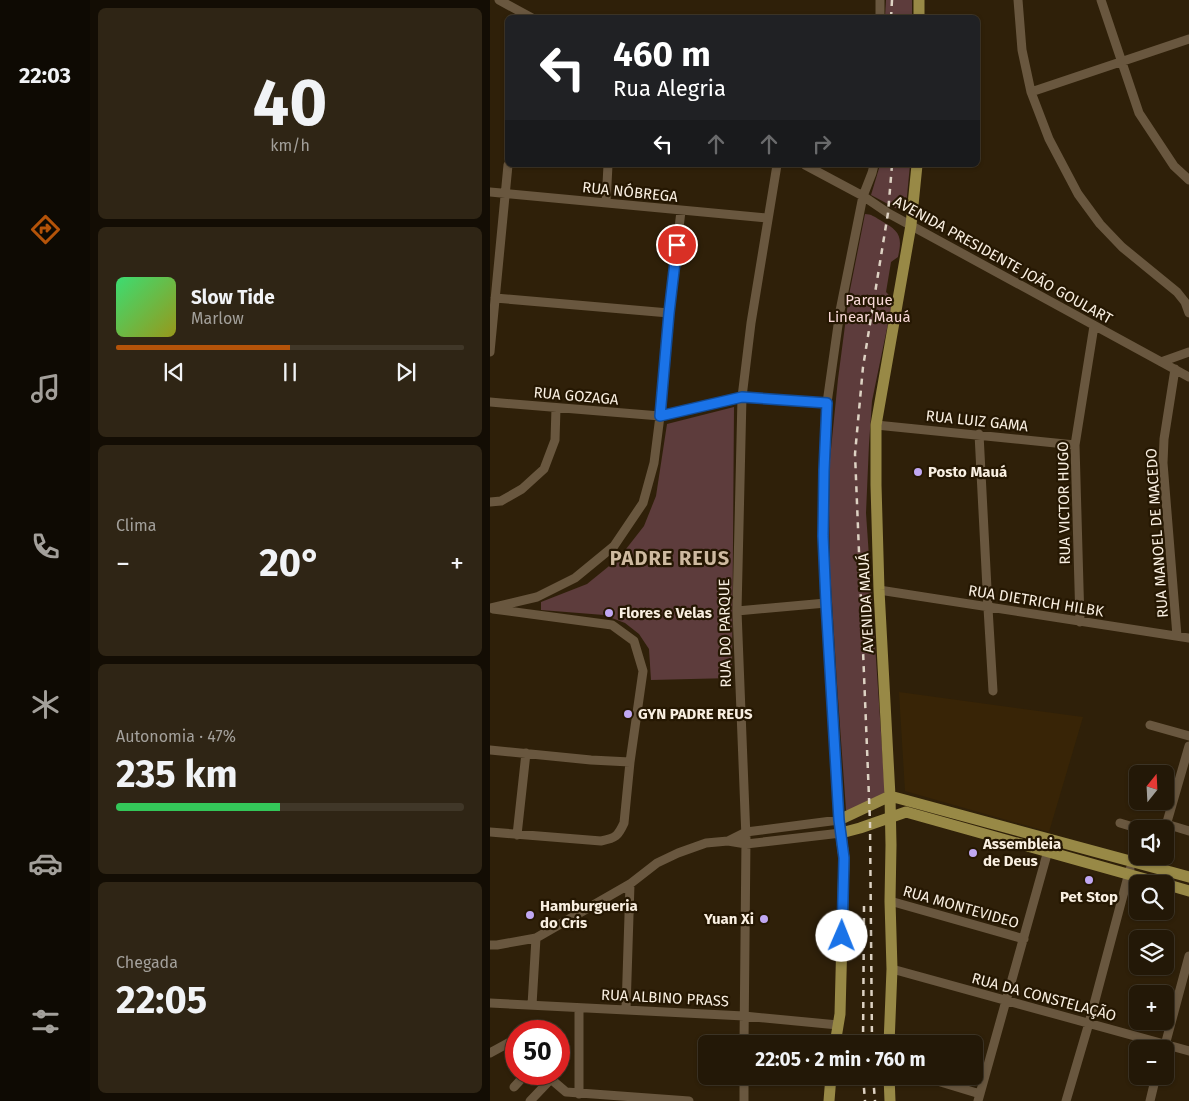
<!DOCTYPE html>
<html lang="pt">
<head>
<meta charset="utf-8">
<style>
  :root { --surface:#231807; --page:#2f2515; --text:#f1f3f6; --muted:#a3a09b; --line:#403728; --accent:#b45309 }
  body { margin:0; font-family:"Fira Sans",sans-serif; background:var(--page); color:var(--text); height:100vh; display:flex; flex-direction:column; font-size:19px; white-space:nowrap }
  * { box-sizing:border-box; margin:0 }
  p { font-size:16px; color:var(--muted) }
  .icon { flex:none; width:28px; height:28px; fill:none; stroke:currentColor; stroke-width:2; stroke-linecap:round; stroke-linejoin:round }
  .map { position:relative; flex:1; overflow:hidden }
  .panel { display:flex; flex-direction:column; gap:8px; padding:8px; background:#130d04; width:400px }
  .panel>* { flex:none }
  .guide { position:absolute; left:15px; top:15px; width:475px; height:152px; border-radius:8px; box-shadow:0 1px 4px #0004,0 0 0 1px var(--line); background:#202124; color:#fff; overflow:hidden }
  .needle { width:32px; rotate:18deg }
  .buttons { position:absolute; left:639px; top:765px; display:grid; gap:10px }
  .buttons a { display:grid; place-items:center; width:45px; height:45px; border-radius:8px; background:var(--surface); box-shadow:0 1px 4px #0004,0 0 0 1px var(--line); font-size:25px }
  .speed { position:absolute; left:15px; top:1020px; display:flex; gap:10px; font-size:25px; font-weight:700; text-align:center }
  .speed>* { display:grid; place-content:center; width:65px; height:65px; border-radius:50%; background:var(--surface); box-shadow:0 1px 4px #0004,0 0 0 1px var(--line); line-height:1 }
  .speed .limit { border:8px solid #d22; background:#fff; color:#111 }
  .pin { position:absolute; display:grid; place-items:center; width:42px; height:42px; color:#fff; margin:-21px; border:2px solid #fff; border-radius:50%; box-shadow:0 1px 5px #0007 }
  .me { position:absolute; width:55px; margin:-28px; rotate:1deg; stroke-linejoin:round; filter:drop-shadow(0 0 4px #0008) }
  .turn { display:flex; align-items:center; gap:18px; height:105px; padding:0 25px; font-size:22px }
  .turn .icon { width:65px; height:65px; stroke-width:2.5 }
  .turn b { display:block; font-size:35px; line-height:42px }
  .lanes { display:flex; align-items:center; height:48px; padding:0 25px; background:#0003; justify-content:center; gap:25px; direction:ltr }
  .lanes .off { opacity:.35 }
  .big { font-size:38px; font-weight:700; line-height:1.1 }
  .panel .card { flex:1; display:flex; flex-direction:column; justify-content:center; gap:8px; min-width:0; padding:0 18px; border-radius:8px; background:var(--page) }
  .panel .dial { align-items:center; gap:0 }
  .dial b { font-size:65px; line-height:1 }
  .song { display:flex; align-items:center; gap:15px }
  .cover { width:60px; height:60px; border-radius:8px; background:linear-gradient(135deg,hsl(140 70% 55%),hsl(60 70% 35%)) }
  .played { height:5px; border-radius:2px; background:linear-gradient(90deg,var(--accent) 50%,var(--line) 50%) }
  .keys { display:flex; justify-content:space-around; direction:ltr }
  .heat { display:flex; justify-content:space-between; align-items:center; font-size:28px; direction:ltr }
  .charge { height:8px; border-radius:4px; background:linear-gradient(90deg,#34c759 47%,var(--line) 0) }
  .trip { position:absolute; left:208px; top:1035px; width:285px; height:50px; border-radius:8px; background:var(--surface); box-shadow:0 1px 4px #0004,0 0 0 1px var(--line); font-weight:700; line-height:50px; text-align:center }
  main { display:flex; flex:1; min-height:0 }
  .tabs { display:flex; flex-direction:column; width:90px; justify-content:space-around; align-items:center; background:#0e0a03; color:var(--muted) }
  .tabs .icon { width:35px; height:35px }
  .tabs .selected { color:var(--accent) }
  .tabs b { font-size:22px; color:var(--text) }
  .map>svg:first-child { display:block }
  .built { fill:#382406 }
  .green { fill:#5d3c3c }
  .lines { fill:none; stroke-linecap:round; stroke-linejoin:round }
  .minor { stroke:#69573f; stroke-width:9 }
  .major { stroke:#988946; stroke-width:11 }
  .rail { stroke:#ddd2c3; stroke-width:2.5; stroke-dasharray:6 6; stroke-linecap:butt }
  .route-casing { stroke:#114b97; stroke-width:12 }
  .route { stroke:#1a73e8; stroke-width:9 }
  .poi-dot { fill:#c1a8f3; stroke:#251702; stroke-width:2 }
  .labels { text-anchor:middle; stroke-width:4.5; stroke-linejoin:round; paint-order:stroke }
  .street-label { font-size:15px; fill:#f9efe1; stroke:#251702 }
  .park-label { font-size:15px; fill:#f8d8d7; stroke:#251702 }
  .poi-label { font-size:15px; font-weight:bold; fill:#f9efe1; stroke:#251702; text-anchor:start }
  .district-label { font-size:20px; font-weight:bold; letter-spacing:1px; fill:#cebaa0; stroke:#251702 }
</style>
</head>
<body>
<main>
<nav class="tabs">
<b>22:03</b>
<svg class="icon selected" aria-label="directions" viewBox="0 0 24 24"><path d="M12 3l9 9-9 9-9-9zM9 14v-3h6M13 9l2 2-2 2"/></svg>
<svg class="icon" aria-label="music" viewBox="0 0 24 24"><path d="M9 18V5l10-2v13"/><circle cx="6" cy="18" r="3"/><circle cx="16" cy="16" r="3"/></svg>
<svg class="icon" aria-label="phone" viewBox="0 0 24 24"><path d="M5 4h4l2 5-3 2q2 4 5 5l2-3 5 2v4C11 20 4 13 5 4z"/></svg>
<svg class="icon" aria-label="climate" viewBox="0 0 24 24"><path d="M12 3v18M4 7l16 10M4 17L20 7"/></svg>
<svg class="icon" aria-label="car" viewBox="0 0 24 24"><path d="M5 17H2v-5l4-1 3-4h7l3 4 3 1v5h-3M9 17h6M6 11h13"/><circle cx="7" cy="17" r="2"/><circle cx="17" cy="17" r="2"/></svg>
<svg class="icon" aria-label="filters" viewBox="0 0 24 24"><path d="M4 7h16M4 17h16"/><circle cx="9" cy="7" r="2"/><circle cx="15" cy="17" r="2"/></svg>
</nav>
<section class="panel">
<div class="card dial"><b>40</b><p>km/h</p></div>
<div class="card">
<div class="song"><i class="cover"></i><div><b>Slow Tide</b><p>Marlow</p></div></div>
<div class="played"></div>
<div class="keys"><svg class="icon" aria-label="previous" viewBox="0 0 24 24"><path d="M18 5L8 12l10 7zM5 5v14"/></svg><svg class="icon" aria-label="pause" viewBox="0 0 24 24"><path d="M8 5v14M16 5v14"/></svg><svg class="icon" aria-label="next" viewBox="0 0 24 24"><path d="M6 5l10 7-10 7zM19 5v14"/></svg></div>
</div>
<div class="card"><p>Clima</p>
<div class="heat"><a>−</a><b class="big">20°</b><a>+</a></div>
</div>
<div class="card"><p>Autonomia · 47%</p><b class="big">235 km</b><div class="charge"></div></div>
<div class="card"><p>Chegada</p><b class="big">22:05</b></div>
</section>
<div class="map">
<svg width="699" height="1101" viewBox="0 0 699 1101">
  <rect width="100%" height="100%" fill="#2f2009"/>
  <path class="built" d="M409,692L593,717L559,832L415,791Z"/>
  <path class="green" d="M396,0H422V17H395Z
    M390,165H420L416,206L411,211L381,195Z
    M375,214C381,214 385,217 390,220C409,231 413,235 408,257L401,262L396,292L403,299L382,401L379,444L376,513L395,791L393,796L359,812L356,810L347,684L340,569L339,509L340,459L348,379L359,295Z
    M244,407L242,678L161,680L159,649L149,634L135,623L114,615L51,610V602L97,584L129,558L154,526L166,496L177,424Z"/>
  <g class="lines">
    <path class="minor" d="M9,0L42,18
      M390,0V18
      M528,0L532,50L541,92L559,139L588,194L610,224L632,247L687,292L695,302L699,313
      M611,0L649,113L684,166L699,180
      M541,92L699,39
      M315,165L373,196L398,213L699,377
      M0,192L277,218
      M116,203L118,165
      M5,298L179,313
      M0,352L18,165
      M671,362L699,352
      M685,369L674,439L673,463L687,636
      M0,402L170,416L252,397L337,403
      M386,425L585,445
      M489,434L498,608L503,691
      M0,502L11,501L32,489L54,469L65,440L66,408
      M389,590L699,638
      M0,608L47,597L85,578L124,546L153,503L164,463L170,416L179,313L191,211
      M247,611L336,603
      M590,622L585,445L604,326
      M660,725L699,736
      M0,750L101,760L140,762
      M644,773L648,774
      M675,782L687,786
      M630,823L650,829
      M676,824L699,831
      M675,829L699,746
      M0,832L111,841C126,838 128,836 134,823L140,762L153,671L144,641L122,625L3,609
      M27,835L36,753
      M675,836L676,837L675,841
      M238,841L256,832L349,820L336,603L333,536L334,471L337,403L350,311L373,196L382,173L384,165
      M666,868L670,856
      M400,901L534,939
      M0,945H7L46,938L140,884L167,863L188,853L216,843L238,841L256,844L351,833
      M402,969L699,1051
      M0,1003L254,1016L348,1025
      M42,1005L46,938
      M136,1009L140,884
      M254,1044L256,838L247,611L252,397L261,323L287,165
      M674,1049L699,956
      M0,1053L20,1042L26,1048
      M55,1074L76,1092L199,1101
      M254,1076V1101
      M431,1076L490,1094
      M24,1087L36,1074
      M89,1094V1008
      M40,1101L61,1079
      M488,1101L559,847
      M576,1101L599,1023L640,869
      M660,1101L666,1076"/>
    <path class="major" d="M429,0V18
      M351,833L370,828L416,812L673,884
      M675,884L699,891
      M345,1044L350,1014L354,858L349,820L400,796L699,877
      M399,1044L402,969L400,901L401,845L400,796L389,590L386,485V425L421,225L427,165
      M399,1076L400,1101
      M339,1101L341,1076"/>
    <path class="rail" d="M401,18L402,0
      M373,1044L374,906
      M382,1044L380,822L365,454L373,367L398,213L402,165
      M373,1076L375,1101
      M383,1076L385,1101"/>
  </g>
  <g class="lines">
    <g class="route-casing">
      <path id="route" d="M187,245L179,313L170,416L252,397L337,403L334,470L333,536L336,603L349,820L354,858L352,936"/>
    </g>
    <use href="#route" class="route"/>
  </g>
  <g class="poi-dot">
    <circle cx="428" cy="472" r="5"/>
    <circle cx="119" cy="613" r="5"/>
    <circle cx="138" cy="714" r="5"/>
    <circle cx="483" cy="853" r="5"/>
    <circle cx="599" cy="880" r="5"/>
    <circle cx="40" cy="915" r="5"/>
    <circle cx="274" cy="919" r="5"/>
  </g>
  <g class="labels">
    <g class="street-label">
      <text transform="translate(140 192) rotate(6)" y="5">RUA NÓBREGA</text>
      <text transform="translate(513 260) rotate(29)" y="5">AVENIDA PRESIDENTE JOÃO GOULART</text>
      <text transform="translate(86 396) rotate(5)" y="5">RUA GOZAGA</text>
      <text transform="translate(487 421) rotate(6)" y="5">RUA LUIZ GAMA</text>
      <text transform="translate(574 503) rotate(-91)" y="5">RUA VICTOR HUGO</text>
      <text transform="translate(667 533) rotate(-94)" y="5">RUA MANOEL DE MACEDO</text>
      <text transform="translate(546 601) rotate(9)" y="5">RUA DIETRICH HILBK</text>
      <text transform="translate(376 603) rotate(-93)" y="5">AVENIDA MAUÁ</text>
      <text transform="translate(235 633) rotate(-91)" y="5">RUA DO PARQUE</text>
      <text transform="translate(471 907) rotate(16)" y="5">RUA MONTEVIDEO</text>
      <text transform="translate(554 997) rotate(15)" y="5">RUA DA CONSTELAÇÃO</text>
      <text transform="translate(175 998) rotate(3)" y="5">RUA ALBINO PRASS</text>
    </g>
    <g class="park-label">
      <text x="379" y="305">Parque<tspan x="379" dy="17">Linear Mauá</tspan></text>
    </g>
    <g class="poi-label">
      <text x="438" y="477">Posto Mauá</text>
      <text x="129" y="618">Flores e Velas</text>
      <text x="148" y="719">GYN PADRE REUS</text>
      <text x="493" y="849">Assembleia<tspan x="493" dy="17">de Deus</tspan></text>
      <text x="599" y="902" text-anchor="middle">Pet Stop</text>
      <text x="50" y="911">Hamburgueria<tspan x="50" dy="17">do Cris</tspan></text>
      <text x="264" y="924" text-anchor="end">Yuan Xi</text>
    </g>
    <g class="district-label">
      <text x="180" y="565">PADRE REUS</text>
    </g>
  </g>
</svg>
<div class="buttons">
<a><svg class="needle" viewBox="-14 -14 28 28"><path d="M0-13l5 13h-10z" fill="#e53935"/><path d="M0 13l5-13h-10z" fill="#a3a09b"/></svg></a>
<a><svg class="icon" aria-label="sound" viewBox="0 0 24 24"><path d="M4 9h4l5-4v14l-5-4H4zM17 9q2 3 0 6"/></svg></a>
<a><svg class="icon" aria-label="search" viewBox="0 0 24 24"><circle cx="10" cy="10" r="6"/><path d="M15 15l6 6"/></svg></a>
<a><svg class="icon" aria-label="layers" viewBox="0 0 24 24"><path d="M12 4l9 5-9 5-9-5zM3 14l9 5 9-5"/></svg></a>
<a>+</a>
<a>−</a>
</div>
<div class="speed"><div class="limit">50</div></div>
<div class="pin" style="left:187px;top:245px;background:#d93025"><svg class="icon" aria-label="arrive" viewBox="0 0 24 24"><path d="M6 21V4h12l-3 4 3 4H6"/></svg></div>
<svg class="me" style="left:352px;top:936px" viewBox="-20 -20 40 40"><circle r="19" fill="#fff"/><path d="M0-13L10 11 0 6-10 11z" fill="#1a73e8"/></svg>
<div class="trip">22:05 · 2 min · 760 m</div>
<div class="guide">
<div class="turn"><svg class="icon" aria-label="left" viewBox="0 0 24 24"><path d="M17 20v-9H6M10 6l-5 5 5 5"/></svg><div><b>460 m</b>Rua Alegria</div></div>
<div class="lanes"><svg class="icon" aria-label="left" viewBox="0 0 24 24"><path d="M17 20v-9H6M10 6l-5 5 5 5"/></svg><svg class="icon off" aria-label="ahead" viewBox="0 0 24 24"><path d="M12 20V5M6 11l6-6 6 6"/></svg><svg class="icon off" aria-label="ahead" viewBox="0 0 24 24"><path d="M12 20V5M6 11l6-6 6 6"/></svg><svg class="icon off" aria-label="right" viewBox="0 0 24 24"><path d="M7 20v-9h11M14 6l5 5-5 5"/></svg></div>
</div>
</div>
</main>
</body>
</html>
